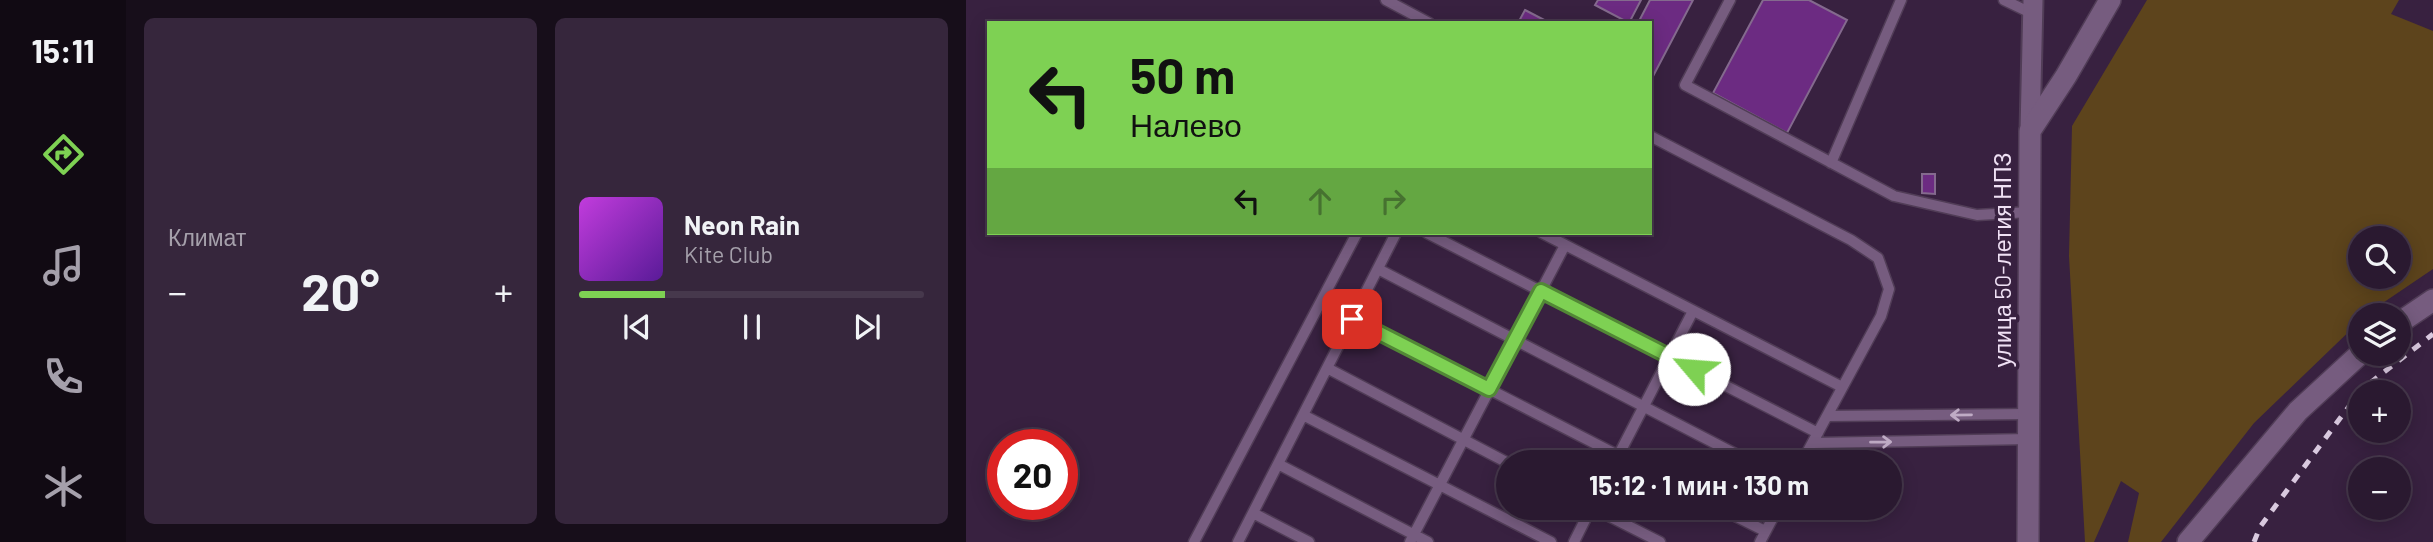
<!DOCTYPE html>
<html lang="ru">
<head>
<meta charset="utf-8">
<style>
  :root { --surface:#2a1930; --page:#36263c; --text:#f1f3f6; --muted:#a5a0ab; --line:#46384c; --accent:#7ed153 }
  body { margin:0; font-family:Barlow,sans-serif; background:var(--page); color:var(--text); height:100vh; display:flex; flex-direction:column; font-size:26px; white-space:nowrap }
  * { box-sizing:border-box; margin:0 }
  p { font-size:23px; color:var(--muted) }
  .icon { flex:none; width:38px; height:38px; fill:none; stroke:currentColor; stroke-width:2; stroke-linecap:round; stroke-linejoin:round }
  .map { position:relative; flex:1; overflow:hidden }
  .details { display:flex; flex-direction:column; gap:18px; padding:18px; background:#170e1a; width:840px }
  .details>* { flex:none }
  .guide { position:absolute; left:21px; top:21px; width:665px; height:214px; border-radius:0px; box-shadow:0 4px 18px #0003,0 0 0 2px var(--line); background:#7ed153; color:#111; overflow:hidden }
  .tools { position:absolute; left:1382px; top:226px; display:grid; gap:14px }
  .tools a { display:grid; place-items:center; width:63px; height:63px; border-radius:50%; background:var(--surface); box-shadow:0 4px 18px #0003,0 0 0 2px var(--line); font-size:35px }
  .speed { position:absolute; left:21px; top:429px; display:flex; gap:14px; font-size:35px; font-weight:700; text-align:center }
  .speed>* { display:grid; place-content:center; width:91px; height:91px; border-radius:50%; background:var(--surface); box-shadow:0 4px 18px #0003,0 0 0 2px var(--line); line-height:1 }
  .speed .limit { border:10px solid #d22; background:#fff; color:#111 }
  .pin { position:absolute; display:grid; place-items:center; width:60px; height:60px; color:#fff; margin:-30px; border-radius:14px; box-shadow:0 4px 10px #0006 }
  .me { position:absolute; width:77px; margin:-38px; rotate:297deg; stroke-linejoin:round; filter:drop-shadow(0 0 5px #0008) }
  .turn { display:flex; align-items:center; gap:24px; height:147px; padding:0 28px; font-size:32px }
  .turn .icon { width:91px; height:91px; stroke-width:2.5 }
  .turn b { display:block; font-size:49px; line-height:60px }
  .lanes { display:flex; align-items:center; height:66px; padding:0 28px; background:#0003; justify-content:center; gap:35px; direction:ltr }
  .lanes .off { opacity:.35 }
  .big { font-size:52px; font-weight:700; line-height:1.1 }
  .details .widget { flex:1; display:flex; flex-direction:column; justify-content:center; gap:10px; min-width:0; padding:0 24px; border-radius:10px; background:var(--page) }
  .song { display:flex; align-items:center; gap:21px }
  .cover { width:84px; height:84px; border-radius:10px; background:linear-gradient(135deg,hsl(290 70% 55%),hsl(270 70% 35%)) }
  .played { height:7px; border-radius:4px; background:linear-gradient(90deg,var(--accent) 25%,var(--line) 25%) }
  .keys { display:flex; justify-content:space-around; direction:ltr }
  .heat { display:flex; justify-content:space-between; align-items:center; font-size:38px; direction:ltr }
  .details .tiles { flex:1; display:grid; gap:18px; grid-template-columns:repeat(2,1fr) }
  .trip { position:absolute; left:530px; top:450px; width:406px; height:70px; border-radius:35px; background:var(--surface); box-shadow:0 4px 18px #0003,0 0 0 2px var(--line); font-weight:700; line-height:70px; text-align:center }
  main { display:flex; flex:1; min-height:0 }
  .tabs { display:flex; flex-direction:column; width:126px; justify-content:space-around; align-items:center; background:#110a13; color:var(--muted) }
  .tabs .icon { width:49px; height:49px }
  .tabs .on { color:var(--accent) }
  .tabs b { font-size:32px; color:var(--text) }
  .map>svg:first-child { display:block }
  .green { fill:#5d441c; fill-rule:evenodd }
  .building { fill:#6c2b82; stroke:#846a8e; stroke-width:2 }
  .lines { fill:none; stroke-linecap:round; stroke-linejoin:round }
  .lane-casing { stroke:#513d57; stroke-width:13 }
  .street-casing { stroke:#513d57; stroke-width:23 }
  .secondary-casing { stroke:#513d57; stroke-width:24 }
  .lane { stroke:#765c7f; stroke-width:10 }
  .street { stroke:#765c7f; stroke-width:19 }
  .secondary { stroke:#765c7f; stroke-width:21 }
  .rail { stroke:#d9c9df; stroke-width:5; stroke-dasharray:9 9; stroke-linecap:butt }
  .oneway { stroke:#bfabc5 }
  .route-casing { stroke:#528836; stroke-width:18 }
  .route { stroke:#7ed153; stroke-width:12 }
  .labels { text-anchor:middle; stroke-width:7; stroke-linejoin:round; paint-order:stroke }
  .street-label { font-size:23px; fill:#efe0f4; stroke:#382140 }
</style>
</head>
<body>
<main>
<nav class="tabs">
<b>15:11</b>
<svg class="icon on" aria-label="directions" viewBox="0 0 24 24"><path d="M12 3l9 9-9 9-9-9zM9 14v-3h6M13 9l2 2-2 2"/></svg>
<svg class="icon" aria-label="music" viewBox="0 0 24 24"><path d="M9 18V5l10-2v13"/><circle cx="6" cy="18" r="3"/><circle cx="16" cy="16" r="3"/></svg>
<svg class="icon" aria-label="phone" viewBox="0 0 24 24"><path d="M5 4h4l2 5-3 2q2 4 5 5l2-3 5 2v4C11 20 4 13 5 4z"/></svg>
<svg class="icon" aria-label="climate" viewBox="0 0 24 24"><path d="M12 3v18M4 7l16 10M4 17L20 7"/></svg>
</nav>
<section class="details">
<div class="tiles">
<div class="widget"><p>Климат</p>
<div class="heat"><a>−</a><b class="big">20°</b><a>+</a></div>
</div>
<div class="widget">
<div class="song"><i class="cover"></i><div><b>Neon Rain</b><p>Kite Club</p></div></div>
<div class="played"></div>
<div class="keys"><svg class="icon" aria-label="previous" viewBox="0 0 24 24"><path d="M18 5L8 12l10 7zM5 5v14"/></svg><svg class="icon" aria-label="pause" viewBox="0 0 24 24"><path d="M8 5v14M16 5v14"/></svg><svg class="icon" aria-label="next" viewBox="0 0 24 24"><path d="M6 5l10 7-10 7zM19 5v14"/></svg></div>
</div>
</div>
</section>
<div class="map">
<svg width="1467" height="542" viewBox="0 0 1467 542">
  <rect width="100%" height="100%" fill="#382140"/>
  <path class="green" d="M1181,0H1433L1425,14L1467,31V269L1399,315H1395V320L1288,423L1195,542H1162L1173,493L1155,481L1128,542H1119L1103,256L1106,126ZM1395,238H1433V276H1395Z"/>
  <path class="building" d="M632,0H675L663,23L629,5Z
    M684,0H727L684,82V23H672Z
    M797,0H843L881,20L821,133L747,93Z
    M559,10L584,23H552Z
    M956,174H969V194L956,193Z"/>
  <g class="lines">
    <g class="lane-casing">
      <path id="lane" d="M420,0L463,23
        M764,0L719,85L928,196L1011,215L1064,212
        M1038,0L1067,14
        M684,136L885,240L912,258L923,289L915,316L836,462
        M865,163L935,0
        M461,233L852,433
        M576,233L876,387
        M412,269L785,462
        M386,319L665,462
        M361,368L542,463
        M337,415L585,542
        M861,416L1062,414
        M847,443L1063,439
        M649,462L727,311
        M312,464L462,542
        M627,508L694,542
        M753,508L799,531
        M287,513L343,542
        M228,542L391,233
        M272,542L430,233
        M444,542L599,245
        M608,542L625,508
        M794,542L812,508"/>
    </g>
    <g class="street-casing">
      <path id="street" d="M1064,131L1067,0"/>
    </g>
    <g class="secondary-casing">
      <path id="secondary" d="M1433,323L1467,300
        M1062,542L1064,131L1100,76L1144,0
        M1222,542L1332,411L1395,353"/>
    </g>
    <use href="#lane" class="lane"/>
    <use href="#street" class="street"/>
    <use href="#secondary" class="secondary"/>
    <path class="rail" d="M1288,542L1294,527L1395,390L1467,334"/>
  </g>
  <defs><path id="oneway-shaft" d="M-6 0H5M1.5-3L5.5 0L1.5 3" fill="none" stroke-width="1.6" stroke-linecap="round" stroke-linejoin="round" transform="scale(1.75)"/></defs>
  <g class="oneway">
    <use href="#oneway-shaft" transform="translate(995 415) rotate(179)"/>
    <use href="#oneway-shaft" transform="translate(915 442) rotate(-1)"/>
  </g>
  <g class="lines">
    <g class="route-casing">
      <path id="route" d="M386,319L523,389L575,291L728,369"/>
    </g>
    <use href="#route" class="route"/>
  </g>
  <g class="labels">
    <g class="street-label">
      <text transform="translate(1037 260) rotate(-90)" y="8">улица 50-летия НПЗ</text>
    </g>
  </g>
</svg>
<div class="tools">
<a><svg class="icon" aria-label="search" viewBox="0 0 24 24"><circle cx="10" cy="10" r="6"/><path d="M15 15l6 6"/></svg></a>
<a><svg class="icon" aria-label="layers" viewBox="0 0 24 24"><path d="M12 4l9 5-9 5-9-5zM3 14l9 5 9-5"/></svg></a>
<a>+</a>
<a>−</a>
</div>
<div class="speed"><div class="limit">20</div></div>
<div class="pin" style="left:386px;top:319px;background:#d93025"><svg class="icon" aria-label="arrive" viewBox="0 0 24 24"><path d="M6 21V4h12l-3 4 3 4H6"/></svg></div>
<svg class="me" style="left:728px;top:369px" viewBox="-20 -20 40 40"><circle r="19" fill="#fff"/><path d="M0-13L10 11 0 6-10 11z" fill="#7ed153"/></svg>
<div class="trip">15:12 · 1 мин · 130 m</div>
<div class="guide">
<div class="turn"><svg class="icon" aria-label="left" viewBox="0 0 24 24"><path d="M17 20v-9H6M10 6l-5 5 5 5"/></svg><div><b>50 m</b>Налево</div></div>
<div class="lanes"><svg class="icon" aria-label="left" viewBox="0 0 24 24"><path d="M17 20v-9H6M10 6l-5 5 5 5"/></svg><svg class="icon off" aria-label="ahead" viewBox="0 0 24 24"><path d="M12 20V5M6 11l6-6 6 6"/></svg><svg class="icon off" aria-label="right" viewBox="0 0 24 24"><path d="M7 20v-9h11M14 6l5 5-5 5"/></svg></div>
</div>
</div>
</main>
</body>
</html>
